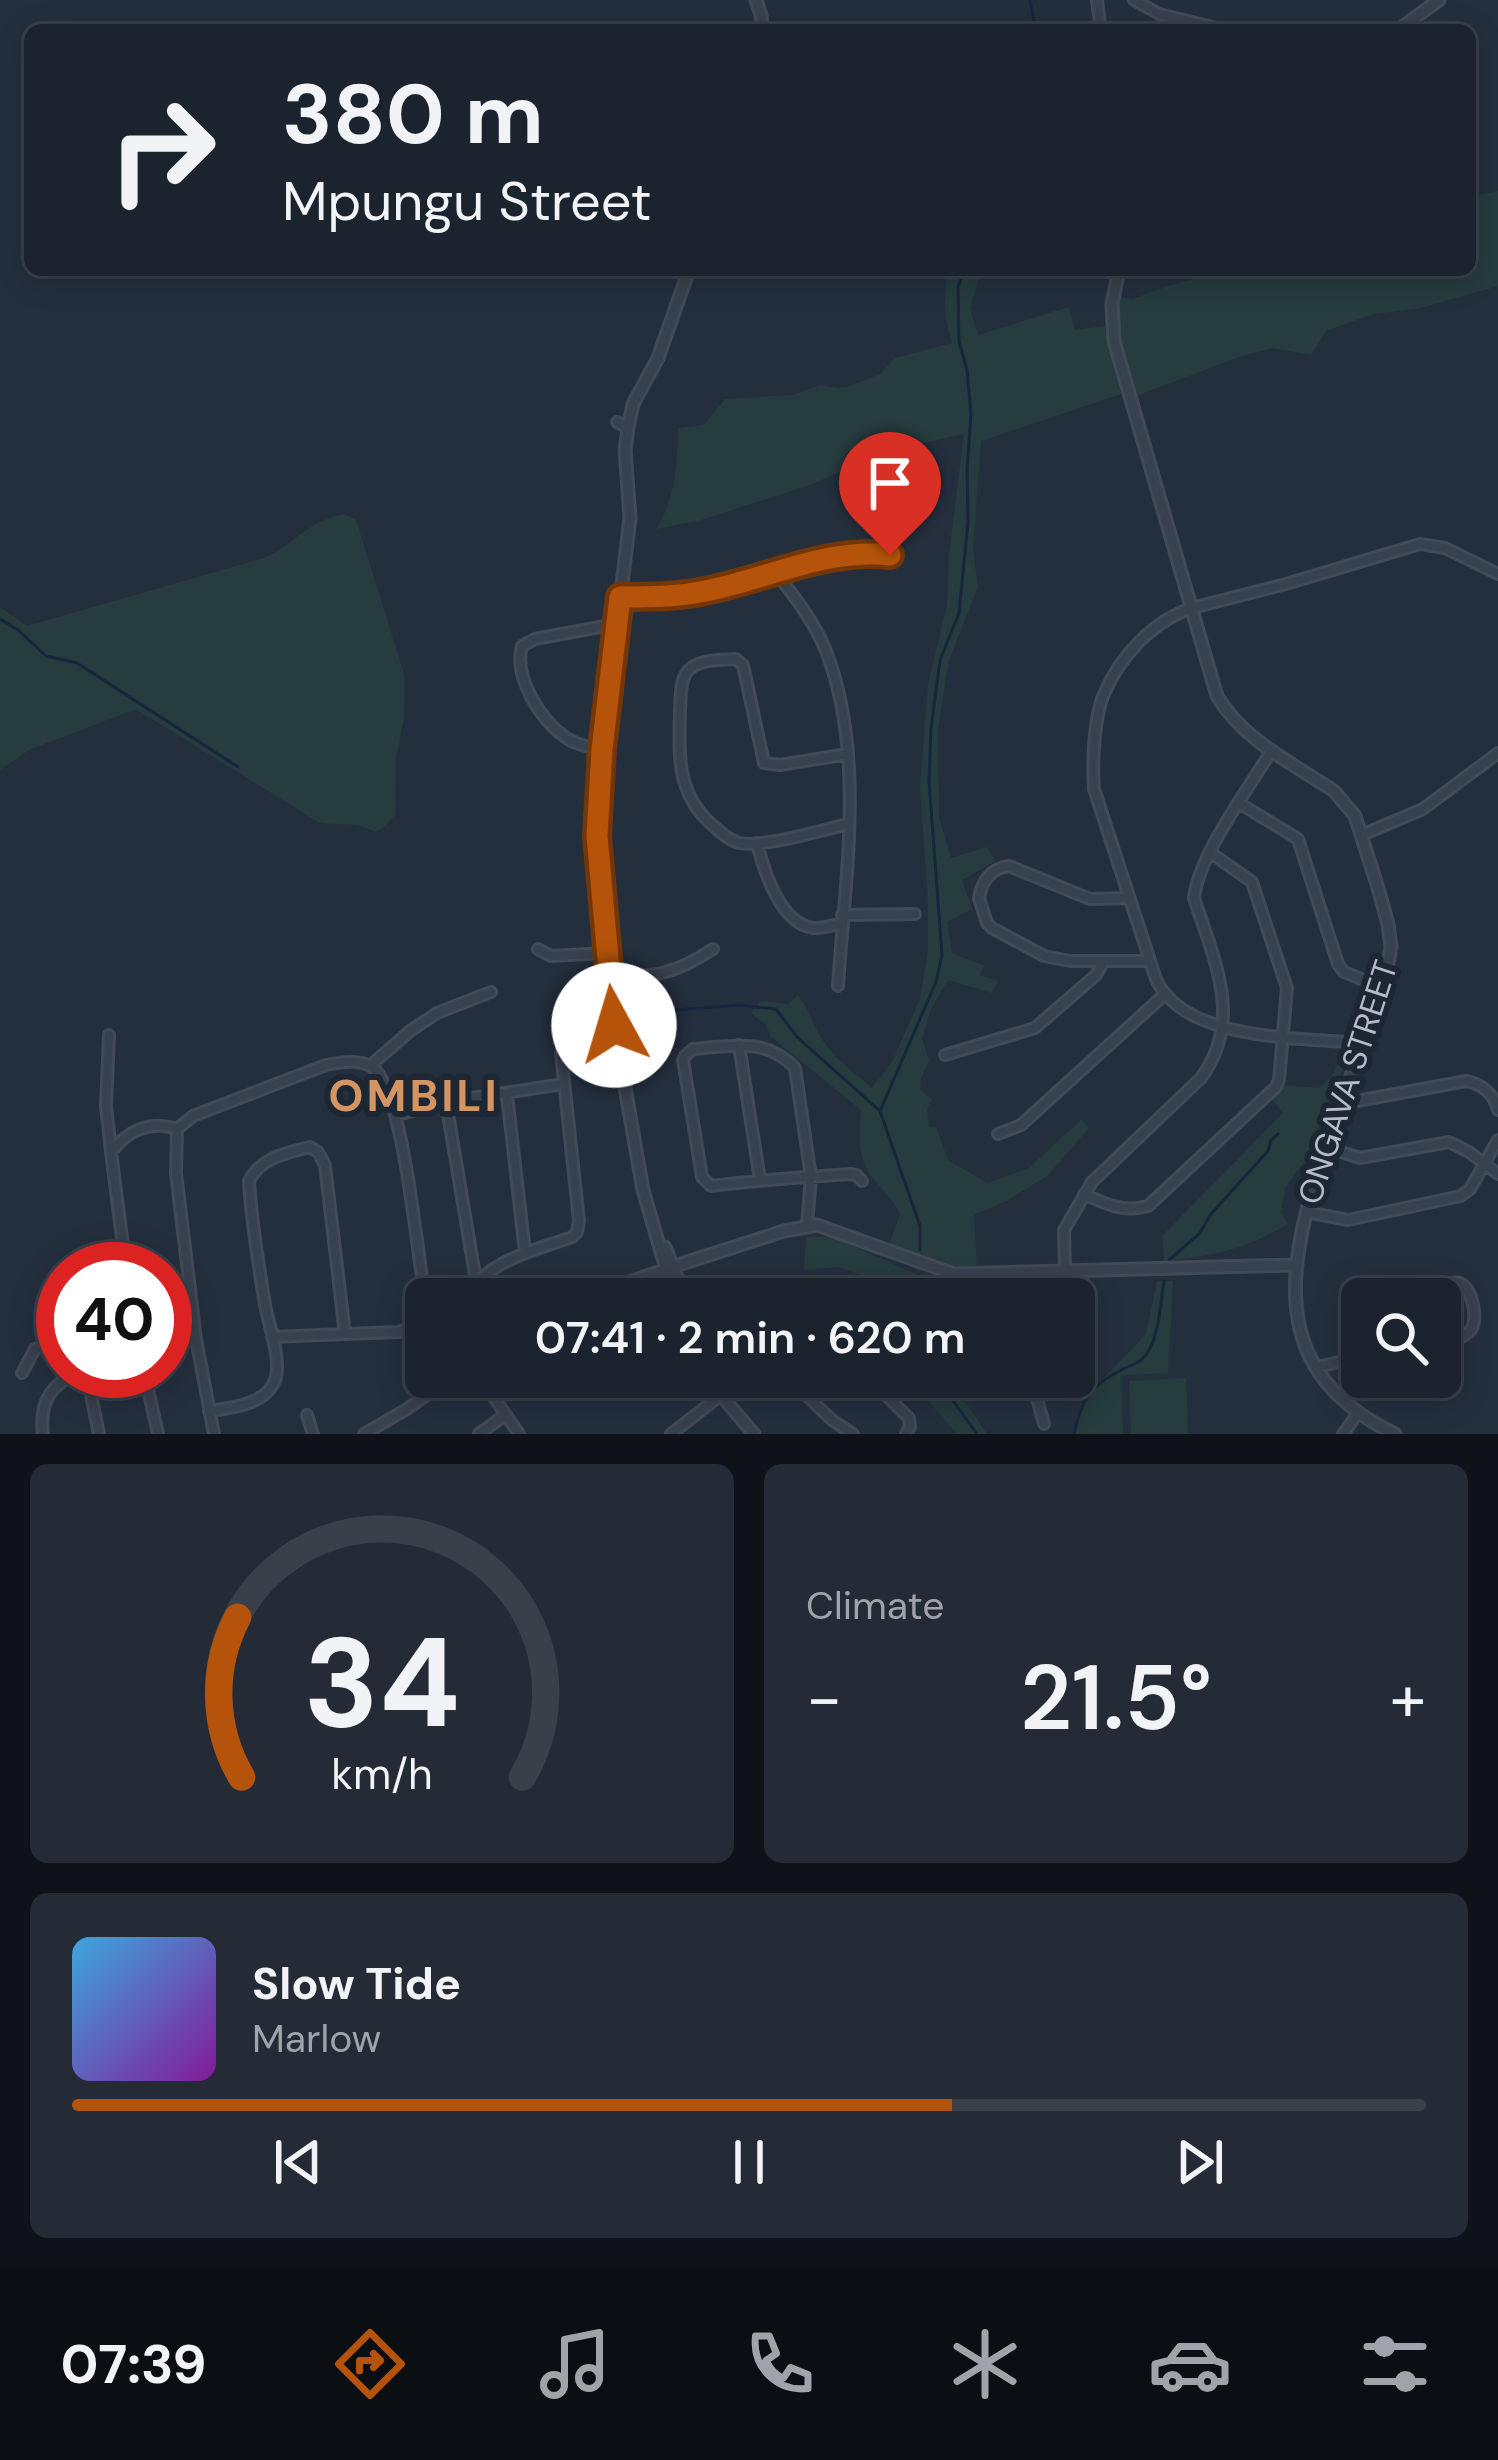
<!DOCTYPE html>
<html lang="en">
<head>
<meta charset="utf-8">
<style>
  :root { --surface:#1b232e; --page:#242b36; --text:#f1f3f6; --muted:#a0a4aa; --line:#39404a; --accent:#b45309 }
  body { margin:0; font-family:"DM Sans",sans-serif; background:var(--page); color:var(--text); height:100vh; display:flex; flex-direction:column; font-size:45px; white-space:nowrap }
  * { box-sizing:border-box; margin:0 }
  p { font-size:39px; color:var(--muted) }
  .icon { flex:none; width:66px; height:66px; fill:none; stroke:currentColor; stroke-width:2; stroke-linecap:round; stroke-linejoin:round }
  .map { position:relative; height:1434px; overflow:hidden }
  .sheet { display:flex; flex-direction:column; gap:30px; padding:30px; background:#0f1319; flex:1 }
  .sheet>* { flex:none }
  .banner { position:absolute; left:24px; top:24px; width:1452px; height:252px; border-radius:18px; box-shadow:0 6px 30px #0003,0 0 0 3px var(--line); background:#1b232e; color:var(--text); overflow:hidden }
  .fabs { position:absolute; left:1341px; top:1278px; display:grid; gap:24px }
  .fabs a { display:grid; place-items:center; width:120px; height:120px; border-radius:18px; background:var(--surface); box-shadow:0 6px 30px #0003,0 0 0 3px var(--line); font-size:60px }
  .speed { position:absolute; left:36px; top:1242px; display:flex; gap:24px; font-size:60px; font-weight:700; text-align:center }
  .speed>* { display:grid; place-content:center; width:156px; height:156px; border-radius:50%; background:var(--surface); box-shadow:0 6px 30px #0003,0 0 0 3px var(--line); line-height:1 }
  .speed .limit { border:18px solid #d22; background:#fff; color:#111 }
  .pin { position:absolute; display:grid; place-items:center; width:102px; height:102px; color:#fff; margin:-123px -51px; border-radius:50% 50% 50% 0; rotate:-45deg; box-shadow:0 0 12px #0007 }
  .pin .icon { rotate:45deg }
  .me { position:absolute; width:132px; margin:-66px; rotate:354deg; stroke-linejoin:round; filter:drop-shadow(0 0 9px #0008) }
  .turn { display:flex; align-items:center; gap:42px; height:252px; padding:0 60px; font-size:54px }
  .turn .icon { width:156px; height:156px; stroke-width:2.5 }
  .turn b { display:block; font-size:84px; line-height:102px }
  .big { font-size:90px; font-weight:600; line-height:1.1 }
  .sheet .tile { flex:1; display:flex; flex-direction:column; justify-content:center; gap:18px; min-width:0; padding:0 42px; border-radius:18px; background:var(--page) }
  .sheet .dial { align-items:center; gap:0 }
  .dial svg { height:312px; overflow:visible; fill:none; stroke:var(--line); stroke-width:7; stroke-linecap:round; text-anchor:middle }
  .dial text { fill:var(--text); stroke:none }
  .song { display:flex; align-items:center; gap:36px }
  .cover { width:144px; height:144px; border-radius:18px; background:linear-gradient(135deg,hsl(200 70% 55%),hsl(290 70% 35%)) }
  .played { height:12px; border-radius:6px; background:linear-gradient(90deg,var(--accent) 65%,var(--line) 65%) }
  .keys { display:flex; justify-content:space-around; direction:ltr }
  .heat { display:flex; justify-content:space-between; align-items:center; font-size:66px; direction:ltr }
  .sheet .tiles { flex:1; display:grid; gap:30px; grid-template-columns:1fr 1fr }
  .tile:last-child { grid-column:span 2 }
  .trip { position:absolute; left:405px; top:1278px; width:690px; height:120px; border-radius:18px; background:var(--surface); box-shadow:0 6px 30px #0003,0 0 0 3px var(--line); font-weight:600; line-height:120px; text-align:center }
  .dock { display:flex; height:192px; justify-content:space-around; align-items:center; background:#0b0e12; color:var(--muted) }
  .dock .icon { width:84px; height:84px }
  .dock .active { color:var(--accent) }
  .dock b { font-size:54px; color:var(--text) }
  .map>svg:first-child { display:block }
  .green { fill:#263c3f }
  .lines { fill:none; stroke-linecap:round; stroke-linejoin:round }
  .stream { stroke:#17263c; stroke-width:3 }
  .minor-casing { stroke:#414a57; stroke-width:14 }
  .tertiary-casing { stroke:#414a57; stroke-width:15 }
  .minor { stroke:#38414e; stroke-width:8 }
  .tertiary { stroke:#38414e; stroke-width:9 }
  .route-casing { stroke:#753606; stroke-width:30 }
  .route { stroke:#b45309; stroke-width:21 }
  .labels { text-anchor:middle; stroke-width:12; stroke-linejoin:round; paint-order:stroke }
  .street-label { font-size:33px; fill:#b4bcc9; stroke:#1d2633 }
  .district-label { font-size:45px; font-weight:bold; letter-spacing:3px; fill:#d59563; stroke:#1d2633 }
</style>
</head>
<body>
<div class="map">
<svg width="1498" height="1434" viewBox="0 0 1498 1434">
  <rect width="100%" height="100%" fill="#242f3e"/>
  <path class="green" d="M1498,191V286L1417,309L1373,314L1359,319L1326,331L1311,355L1273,348L1239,357L1131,398L1114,341L1113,296L1132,299L1171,285L1227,270H1470V197Z
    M946,270H981L970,309L978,335L1069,307L1075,330L1105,326L1124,393L981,441L973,550L978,587L949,660L938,729L939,817L951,858L987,847L996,861L962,880L972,909L947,922L952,953L984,966L980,975L998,981L991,993L948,980L931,1009L922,1038L929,1061L921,1078L920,1089L932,1100L927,1109L929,1127H936L948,1160L987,1183L1029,1168L1081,1120L1089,1128L1047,1176L1006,1201L974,1215L977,1268L955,1267L889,1245L900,1214C890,1194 882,1191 871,1176C857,1158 859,1131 861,1110L771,1037L766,1025L751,1013L760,1001L789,1004L798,995C808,1009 813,1025 822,1039C834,1059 855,1073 872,1088L893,1060L920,999L928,950V903L920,786L928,683L947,605L949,554L964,434L895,449L807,486L701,520L656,529C675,500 678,462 678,428L704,425L725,399L793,395L821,385L837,388L848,387L880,374L895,358L952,343L945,315Z
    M344,514L356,520L358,526L405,677L404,718L396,758L395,815L385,826L375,832C355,821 339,826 318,822L136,709L29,750L0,770V607L27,626L264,558C297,543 305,522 344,514Z
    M1345,1052L1347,1059L1306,1159L1285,1188L1281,1213L1288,1224C1243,1250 1215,1256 1164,1261L1162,1236L1283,1113L1270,1097L1281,1085L1319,1088L1331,1077Z
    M806,1237H833L928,1280L932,1299H912L907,1293L840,1267L804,1270Z
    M1157,1281H1173L1168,1373L1121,1375L1123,1434H1074L1081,1406L1090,1393L1146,1334Z
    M907,1377H949L987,1434H957Z
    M1186,1378L1188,1434H1131L1129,1381Z"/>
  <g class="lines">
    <path class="stream" d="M1030,0L1036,30
      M0,619L18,630L46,656L77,663L238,767
      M639,1013L739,1005L776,1009L797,1037L880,1111L920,1226V1250
      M880,1111L936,982L942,955L929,781L931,728L940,660L959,613L968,523L967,469L971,414L967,370L959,341L958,287L964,270
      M1169,1260L1199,1234L1211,1214L1268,1151L1271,1140L1278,1134
      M924,1282L927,1299
      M940,1377L949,1395L977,1434
      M1074,1434C1081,1400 1091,1385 1123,1369C1132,1365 1140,1363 1146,1355C1160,1334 1160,1305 1164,1281"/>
    <g class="minor-casing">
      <path id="minor" d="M1097,0L1101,30
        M1134,0L1159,14L1225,30
        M617,422L628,428
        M776,573C795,597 815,623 826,651C866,754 845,878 838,986
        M620,597C648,597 677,597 705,591C767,579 826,549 890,555
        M602,749C589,747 576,745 565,737C541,720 513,677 522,646L535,639L616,624
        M848,754L780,765L764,763L743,665L736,659C722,660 702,659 691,668C679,677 681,698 680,711C679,753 676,791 709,822C718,830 728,840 739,843C763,848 823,830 848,824
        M1239,803L1298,839L1338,964L1344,972L1381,987
        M1362,835L1423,809L1498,753
        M757,843C764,871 780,923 813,928C823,929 833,925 842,923
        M1128,898L1090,899L1009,866C991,868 982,881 979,898L987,923L992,928L1044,956L1070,961H1149
        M842,915L915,914
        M538,949L551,956L606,953
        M609,978C655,976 674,975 713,949
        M109,1035L106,1106L111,1151
        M1364,1043C1305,1038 1184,1042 1156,979L1094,789C1092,763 1094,717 1104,694C1120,656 1153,621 1192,608L1286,584L1420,544L1445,548L1498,574
        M739,1045L760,1180
        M945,1055L1035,1028L1096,975L1103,963
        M370,1066L410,1031L437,1013L491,992
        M507,1095L525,1252
        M446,1102L476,1281
        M1341,1104L1466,1081C1482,1084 1494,1094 1498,1110
        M397,1115L446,1102L563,1084
        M998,1134L1021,1125L1164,995
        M1326,1147L1360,1158L1449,1142L1469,1152L1498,1174
        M1084,1194C1105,1204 1124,1213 1148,1206L1276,1087L1279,1080L1287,988L1252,882L1211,853
        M1306,1212L1348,1220L1461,1196L1470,1189L1498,1140
        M807,1225L811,1177L795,1068C766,1037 731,1046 693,1049L685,1056L683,1060L702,1177L711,1186C758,1180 804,1177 850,1174L856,1175L862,1181
        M126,1269L111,1152C127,1131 150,1120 177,1129
        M1065,1271L1064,1230L1092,1182L1201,1078C1244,1019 1214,960 1194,898C1198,857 1249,787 1272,750
        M1008,1273L1011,1299
        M459,1299C498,1257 521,1255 572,1237L577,1232L579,1221L561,1053C569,1031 594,1030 614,1025
        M577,1299L666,1269
        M596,1299L668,1274
        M1368,1299L1449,1283C1453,1283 1457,1282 1460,1283C1473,1289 1479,1321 1470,1331C1463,1339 1450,1340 1440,1342
        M345,1334L399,1332L426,1323
        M165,1347L196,1339
        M1354,1359L1358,1306L1362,1302
        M1317,1367L1362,1357
        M86,1371L99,1434
        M144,1371L158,1434
        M22,1373L35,1349L63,1337
        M480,1377L519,1434
        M787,1377L832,1420L853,1434
        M867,1377L909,1418L910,1427L906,1434
        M1031,1377L1044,1424
        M209,1411C231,1408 266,1405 275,1380C282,1362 269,1325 265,1305C259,1267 251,1220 249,1181C260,1158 286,1153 310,1147L318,1152L325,1165L345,1334L272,1337
        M307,1415L313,1434
        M43,1434C39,1401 51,1384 81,1371
        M214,1434L196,1339L176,1173L177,1129L193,1116L326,1065C341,1062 358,1059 372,1067C402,1086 416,1243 423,1283L429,1299
        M364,1434L407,1409L452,1377
        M479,1434L505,1415
        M671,1434L744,1377
        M1343,1434L1358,1413"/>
    </g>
    <g class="tertiary-casing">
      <path id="tertiary" d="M756,0L761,15L762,30
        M1398,30L1439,0
        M1119,270L1112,304L1114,341L1217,696C1243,740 1292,763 1334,791L1355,816L1378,888L1388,924L1391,947L1387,969C1371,1023 1351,1075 1333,1127C1292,1246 1254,1366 1395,1434
        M665,1247L686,1299
        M666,1269L784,1231L817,1225L954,1274L1294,1265
        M678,1299L666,1269L643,1190L614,1025L597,836L602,749L630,518L625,450L628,428L633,404L658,358L689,270
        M714,1377L720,1394L754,1434"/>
    </g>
    <use href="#minor" class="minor"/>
    <use href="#tertiary" class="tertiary"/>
  </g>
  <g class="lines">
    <g class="route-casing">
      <path id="route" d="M614,1025L597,836L602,749L620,597C648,597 677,597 705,591C767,579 826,548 890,555"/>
    </g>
    <use href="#route" class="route"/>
  </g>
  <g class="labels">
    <g class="street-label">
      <text transform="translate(1347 1082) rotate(-72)" y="12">ONGAVA STREET</text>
    </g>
    <g class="district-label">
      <text x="414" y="1111">OMBILI</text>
    </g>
  </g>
</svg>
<div class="fabs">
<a><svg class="icon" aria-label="search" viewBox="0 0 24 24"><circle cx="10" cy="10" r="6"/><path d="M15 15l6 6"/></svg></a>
</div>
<div class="speed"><div class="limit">40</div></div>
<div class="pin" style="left:890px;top:555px;background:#d93025"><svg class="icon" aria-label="arrive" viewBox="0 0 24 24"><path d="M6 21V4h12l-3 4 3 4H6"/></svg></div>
<svg class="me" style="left:614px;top:1025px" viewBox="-20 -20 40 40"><circle r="19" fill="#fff"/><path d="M0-13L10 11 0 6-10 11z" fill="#b45309"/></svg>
<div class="trip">07:41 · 2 min · 620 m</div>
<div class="banner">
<div class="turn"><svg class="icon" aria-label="right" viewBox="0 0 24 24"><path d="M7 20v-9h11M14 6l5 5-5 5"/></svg><div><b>380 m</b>Mpungu Street</div></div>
</div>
</div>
<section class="sheet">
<div class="tiles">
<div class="tile dial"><svg viewBox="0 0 100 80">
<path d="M14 69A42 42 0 1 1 86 69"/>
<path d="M14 69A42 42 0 0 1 13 28" stroke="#b45309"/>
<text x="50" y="56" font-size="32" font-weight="700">34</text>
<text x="50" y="72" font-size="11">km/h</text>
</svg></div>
<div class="tile"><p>Climate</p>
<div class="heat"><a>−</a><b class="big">21.5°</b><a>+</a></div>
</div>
<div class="tile">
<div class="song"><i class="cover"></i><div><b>Slow Tide</b><p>Marlow</p></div></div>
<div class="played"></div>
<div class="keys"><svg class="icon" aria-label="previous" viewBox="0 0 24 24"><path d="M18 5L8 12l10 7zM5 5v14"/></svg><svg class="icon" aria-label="pause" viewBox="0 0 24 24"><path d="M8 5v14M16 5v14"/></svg><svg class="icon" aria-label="next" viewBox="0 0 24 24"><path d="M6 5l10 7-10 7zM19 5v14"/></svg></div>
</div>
</div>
</section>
<nav class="dock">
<b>07:39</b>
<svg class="icon active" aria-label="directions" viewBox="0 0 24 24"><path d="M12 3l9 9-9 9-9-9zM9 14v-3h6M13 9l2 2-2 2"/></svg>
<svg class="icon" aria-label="music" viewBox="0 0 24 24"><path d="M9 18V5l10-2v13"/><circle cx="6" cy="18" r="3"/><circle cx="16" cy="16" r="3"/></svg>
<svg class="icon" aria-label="phone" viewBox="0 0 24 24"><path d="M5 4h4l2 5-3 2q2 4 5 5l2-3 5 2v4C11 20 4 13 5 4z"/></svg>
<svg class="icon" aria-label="climate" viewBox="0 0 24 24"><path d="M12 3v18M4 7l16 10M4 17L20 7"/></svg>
<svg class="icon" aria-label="car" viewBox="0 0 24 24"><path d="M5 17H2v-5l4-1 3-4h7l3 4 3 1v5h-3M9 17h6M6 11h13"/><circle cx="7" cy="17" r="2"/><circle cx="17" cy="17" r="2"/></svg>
<svg class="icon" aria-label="filters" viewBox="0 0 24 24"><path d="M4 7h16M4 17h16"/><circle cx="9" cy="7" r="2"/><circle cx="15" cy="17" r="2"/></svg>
</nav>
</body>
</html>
